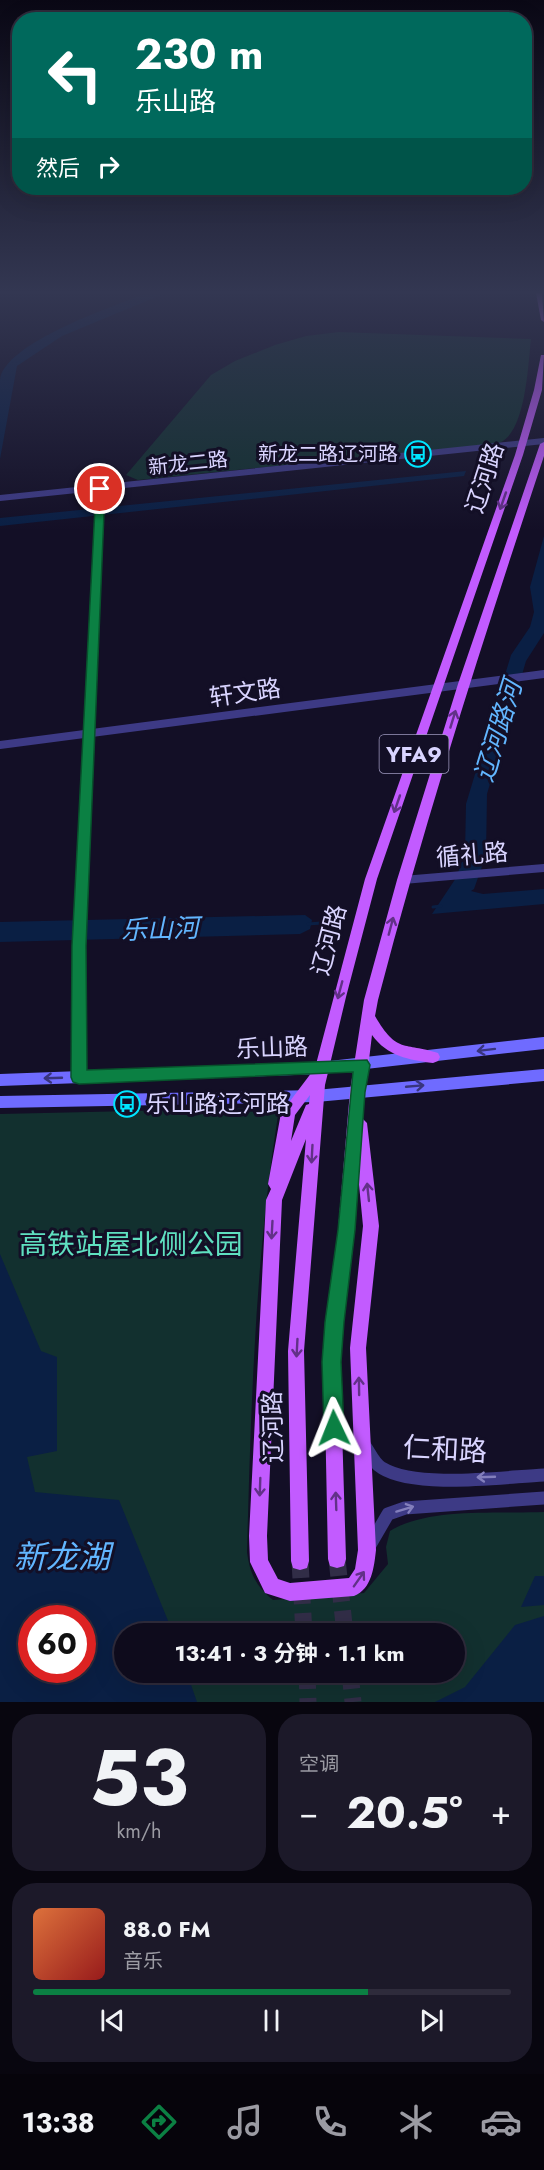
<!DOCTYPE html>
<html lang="zh">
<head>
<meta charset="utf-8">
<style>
  :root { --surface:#0e0b1c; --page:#1c1929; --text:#f1f3f6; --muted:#9b9ba3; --line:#2e2b3b; --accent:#0b8043 }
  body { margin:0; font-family:Jost,"Noto Sans SC",sans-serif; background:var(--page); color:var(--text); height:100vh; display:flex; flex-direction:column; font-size:22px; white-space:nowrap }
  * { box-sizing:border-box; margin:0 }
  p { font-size:20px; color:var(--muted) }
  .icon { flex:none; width:33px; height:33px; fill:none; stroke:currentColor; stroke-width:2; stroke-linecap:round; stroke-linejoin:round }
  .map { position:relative; height:1702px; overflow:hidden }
  .drawer { display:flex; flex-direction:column; gap:12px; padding:12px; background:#08060f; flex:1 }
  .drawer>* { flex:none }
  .guide { position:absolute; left:12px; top:12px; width:520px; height:183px; border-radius:24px; box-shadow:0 6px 24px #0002,0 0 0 2px var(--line); background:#00695c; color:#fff; overflow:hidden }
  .speed { position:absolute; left:18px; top:1605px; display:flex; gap:12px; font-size:30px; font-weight:700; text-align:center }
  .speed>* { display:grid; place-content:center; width:78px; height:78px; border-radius:50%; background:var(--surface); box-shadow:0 6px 24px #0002,0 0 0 2px var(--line); line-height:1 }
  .speed .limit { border:9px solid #d22; background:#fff; color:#111 }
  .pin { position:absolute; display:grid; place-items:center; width:51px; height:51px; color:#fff; margin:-26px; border:3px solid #fff; border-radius:50%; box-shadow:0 2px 6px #0007 }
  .me { position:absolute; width:66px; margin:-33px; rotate:358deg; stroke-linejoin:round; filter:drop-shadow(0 0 4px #0008) }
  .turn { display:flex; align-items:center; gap:21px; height:126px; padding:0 24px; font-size:27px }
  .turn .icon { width:78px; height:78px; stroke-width:2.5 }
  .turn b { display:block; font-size:42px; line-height:51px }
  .then { display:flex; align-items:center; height:57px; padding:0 24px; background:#0003; gap:12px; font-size:22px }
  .big { font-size:45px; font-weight:700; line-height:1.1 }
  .drawer .tile { flex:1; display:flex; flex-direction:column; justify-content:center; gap:9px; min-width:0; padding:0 21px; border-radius:24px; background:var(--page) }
  .drawer .dial { align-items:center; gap:0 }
  .dial b { font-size:78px; line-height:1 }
  .song { display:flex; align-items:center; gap:18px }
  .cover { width:72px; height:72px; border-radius:9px; background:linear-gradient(135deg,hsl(20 70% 55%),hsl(0 70% 35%)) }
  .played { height:6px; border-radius:3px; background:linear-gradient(90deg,var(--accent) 70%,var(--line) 70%) }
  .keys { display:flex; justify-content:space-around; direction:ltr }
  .heat { display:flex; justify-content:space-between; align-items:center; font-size:33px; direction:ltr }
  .drawer .tiles { flex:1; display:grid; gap:12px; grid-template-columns:1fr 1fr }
  .tile:last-child { grid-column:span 2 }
  .trip { position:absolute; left:114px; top:1623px; width:351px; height:60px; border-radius:30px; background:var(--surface); box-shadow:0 6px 24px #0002,0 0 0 2px var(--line); font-weight:700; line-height:60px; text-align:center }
  .dock { display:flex; height:96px; justify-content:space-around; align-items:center; background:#06040b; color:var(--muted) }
  .dock .icon { width:42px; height:42px }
  .dock .active { color:var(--accent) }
  .dock b { font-size:27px; color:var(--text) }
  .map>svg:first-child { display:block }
  .green { fill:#12302f; fill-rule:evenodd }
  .water { fill:#0a1f44; fill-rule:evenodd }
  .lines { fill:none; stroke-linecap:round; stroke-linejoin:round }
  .stream { stroke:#0a1f44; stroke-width:3 }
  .primary-tunnel { stroke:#312d47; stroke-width:17; stroke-dasharray:17 9; stroke-linecap:butt }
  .minor { stroke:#3d3a85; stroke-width:8 }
  .tertiary-far3 { stroke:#3d3a85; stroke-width:6 }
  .tertiary-far2 { stroke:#3d3a85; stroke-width:8 }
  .tertiary-far1 { stroke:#3d3a85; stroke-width:10 }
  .tertiary { stroke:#3d3a85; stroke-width:13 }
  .secondary { stroke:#6f6bff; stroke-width:12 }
  .primary { fill:#c25bff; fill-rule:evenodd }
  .oneway { stroke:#623188 }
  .oneway2 { stroke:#38347d }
  .oneway3 { stroke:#837fbc }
  .route { fill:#0b8043; stroke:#07532c; stroke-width:1.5 }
  .labels { text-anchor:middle; stroke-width:6; stroke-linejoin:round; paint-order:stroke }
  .far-poi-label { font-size:20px; fill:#d9d4ff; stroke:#130f26; text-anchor:end }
  .far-street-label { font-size:20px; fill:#d9d4ff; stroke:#130f26 }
  .shield { fill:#130f26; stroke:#9e99be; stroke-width:1.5 }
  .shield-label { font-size:22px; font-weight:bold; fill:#d9d4ff }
  .street-label { font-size:24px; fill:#d9d4ff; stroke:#130f26 }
  .poi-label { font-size:24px; fill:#d9d4ff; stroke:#130f26; text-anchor:start }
  .water-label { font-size:26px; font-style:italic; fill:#62b6ff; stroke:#130f26 }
  .near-park-label { font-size:28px; fill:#5fe0c0; stroke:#130f26 }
  .near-street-label { font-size:28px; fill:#d9d4ff; stroke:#130f26 }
  .near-water-label { font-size:32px; font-style:italic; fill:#62b6ff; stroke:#130f26 }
</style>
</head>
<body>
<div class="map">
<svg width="544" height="1702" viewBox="0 0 544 1702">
  <rect width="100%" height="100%" fill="#130f26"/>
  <path class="green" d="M339,332L531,339C528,365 526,426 503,441C498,444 491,444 485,445L138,480L126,475L211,375L235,361L275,345L306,336Z
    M271,1108L278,1115C255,1260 251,1406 247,1552C250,1574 256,1586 273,1600L364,1593L388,1564L386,1547L390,1531C428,1507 499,1514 544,1512V1702H0V1114ZM32,1618H82V1670H32ZM124,1634H454V1672H124Z"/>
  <path class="water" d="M147,293H166L62,336L17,366L0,459V380C4,343 114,306 147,293Z
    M466,471L464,476L0,526V518Z
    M544,536V633L526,661L487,794L486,855L474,889L471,891L483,894L544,889V904L432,914L456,878L465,853L466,804L511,655L530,627L534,612L530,587Z
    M305,915L312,920L310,929L300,934L0,942V922Z
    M0,1254L41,1351L57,1357V1451L27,1457L35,1492L119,1500L173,1633L124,1634V1672L187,1673L197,1702H0ZM32,1618H82V1670H32Z
    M535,1576H544V1605L521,1607Z
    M544,1616V1702H435L465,1687L515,1625Z"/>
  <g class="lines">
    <path class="stream" d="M433,907L441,906
      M308,924L321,923"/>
    <path class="primary-tunnel" d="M337,1559L345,1634
      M300,1561L304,1634
      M307,1672L308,1702
      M350,1672L353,1702"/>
    <path class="minor" d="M403,880L544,868"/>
    <path class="tertiary-far3" d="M0,498L544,441
      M100,517L101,489"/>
    <path class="tertiary-far2" d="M0,745L544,674
      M86,811L100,516"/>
    <path class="tertiary-far1" d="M79,1077V946L86,809"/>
    <path class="tertiary" d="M365,1446C370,1453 374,1464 382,1468C416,1489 503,1477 544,1475
      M370,1545L388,1514L405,1508L544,1498"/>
    <path class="secondary" d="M0,1080L321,1068L544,1043
      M0,1102L316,1096L544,1075"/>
    <path class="primary" d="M536,293H542L544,322L541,320Z
      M541,355H544L542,390L523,455L377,879L346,997L325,1085L304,1351L309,1561L307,1568L300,1570L293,1568L291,1561L288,1351L306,1139L282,1200L267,1536L268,1560L278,1579L290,1583L349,1578L355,1569L358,1550L350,1348L363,1226L358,1174L340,1362L346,1559L344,1566L337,1568L330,1566L328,1559L324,1362L338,1230L350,1091L364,1000L397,880L458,684L540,444L544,442V456C484,637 426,816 378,1000L375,1016C397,1054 404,1042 438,1053L440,1057L438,1061L433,1063C409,1060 387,1056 372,1035L362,1118L367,1123L379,1226L366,1348L376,1550C374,1567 372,1589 354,1596L290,1601L265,1593L250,1562L249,1536L266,1200L271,1189L268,1184L281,1113L315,1068L365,879L515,455L534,390ZM310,1095L309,1104L306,1105L291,1141L295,1115Z"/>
  </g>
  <defs><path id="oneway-shaft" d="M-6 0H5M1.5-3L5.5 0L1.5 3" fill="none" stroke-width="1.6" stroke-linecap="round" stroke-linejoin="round" transform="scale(1.5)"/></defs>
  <g class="oneway">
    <use href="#oneway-shaft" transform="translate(503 501) rotate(109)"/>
    <use href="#oneway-shaft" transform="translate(453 719) rotate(-73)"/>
    <use href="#oneway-shaft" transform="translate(397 804) rotate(109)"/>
    <use href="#oneway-shaft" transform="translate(391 926) rotate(-75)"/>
    <use href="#oneway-shaft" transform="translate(340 990) rotate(105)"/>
    <use href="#oneway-shaft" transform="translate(312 1154) rotate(93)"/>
    <use href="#oneway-shaft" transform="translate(368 1192) rotate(-96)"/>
    <use href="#oneway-shaft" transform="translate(272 1230) rotate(93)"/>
    <use href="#oneway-shaft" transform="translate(297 1348) rotate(93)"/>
    <use href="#oneway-shaft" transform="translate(359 1386) rotate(-91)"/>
    <use href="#oneway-shaft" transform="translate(260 1487) rotate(92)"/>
    <use href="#oneway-shaft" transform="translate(336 1501) rotate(-92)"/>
    <use href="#oneway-shaft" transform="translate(359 1579) rotate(-55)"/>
  </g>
  <g class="oneway2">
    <use href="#oneway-shaft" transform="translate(486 1050) rotate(173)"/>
    <use href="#oneway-shaft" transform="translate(53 1078) rotate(178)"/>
    <use href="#oneway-shaft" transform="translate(415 1086) rotate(-5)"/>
  </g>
  <g class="oneway3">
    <use href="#oneway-shaft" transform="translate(486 1477) rotate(178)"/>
    <use href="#oneway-shaft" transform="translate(405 1509) rotate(-17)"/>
  </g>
  <linearGradient id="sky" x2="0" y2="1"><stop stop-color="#0a0815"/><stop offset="0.55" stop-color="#333752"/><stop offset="1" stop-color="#333752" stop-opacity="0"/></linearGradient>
  <rect width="544" height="531" fill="url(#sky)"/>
  <path class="route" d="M100,486L105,489L86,946L87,1070L367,1060L370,1065L365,1092L355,1230L344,1322L341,1362L344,1428L341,1435L334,1438L327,1435L324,1428L322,1362L325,1322L338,1230L353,1072L79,1084L73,1082L71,1077L72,946L96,489Z"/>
  <defs>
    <g id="bus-ring" transform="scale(1.35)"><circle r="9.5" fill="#130f26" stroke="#00e5ff" stroke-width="1.5"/><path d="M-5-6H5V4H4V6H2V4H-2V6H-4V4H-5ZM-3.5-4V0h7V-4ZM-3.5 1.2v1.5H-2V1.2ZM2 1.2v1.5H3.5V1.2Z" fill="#00e5ff"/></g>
  </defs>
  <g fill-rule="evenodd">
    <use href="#bus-ring" x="418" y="454"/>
    <use href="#bus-ring" x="127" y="1104"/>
  </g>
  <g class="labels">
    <g class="far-poi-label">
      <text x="398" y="461">新龙二路辽河路</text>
    </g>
    <g class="far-street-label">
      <text transform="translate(188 463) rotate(-6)" y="7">新龙二路</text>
    </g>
    <rect class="shield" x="379.5" y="735" width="69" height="38" rx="4.5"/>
    <g class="shield-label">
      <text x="414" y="762">YFA9</text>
    </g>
    <g class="street-label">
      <text transform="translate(485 478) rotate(-72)" y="8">辽河路</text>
      <text transform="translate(245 693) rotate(-8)" y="8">轩文路</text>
      <text transform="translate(472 855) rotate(-5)" y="8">循礼路</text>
      <text transform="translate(329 940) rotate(-75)" y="8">辽河路</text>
      <text transform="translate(272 1048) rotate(-2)" y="8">乐山路</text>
      <text transform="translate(273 1427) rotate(-91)" y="8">辽河路</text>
    </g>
    <g class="poi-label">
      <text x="146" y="1112">乐山路辽河路</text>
    </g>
    <g class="water-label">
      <text transform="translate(498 731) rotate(-73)" y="9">辽河路河</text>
      <text transform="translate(160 929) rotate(-2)" y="9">乐山河</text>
    </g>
    <g class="near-park-label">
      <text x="131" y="1254">高铁站屋北侧公园</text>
    </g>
    <g class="near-street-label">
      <text transform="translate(445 1449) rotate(3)" y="10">仁和路</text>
    </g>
    <g class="near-water-label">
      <text x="62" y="1568">新龙湖</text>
    </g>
  </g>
</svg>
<div class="speed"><div class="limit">60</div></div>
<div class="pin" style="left:100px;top:489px;background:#d93025"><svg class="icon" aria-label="arrive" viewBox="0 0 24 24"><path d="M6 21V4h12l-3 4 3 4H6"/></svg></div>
<svg class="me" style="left:334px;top:1428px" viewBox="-20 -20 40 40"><path d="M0-17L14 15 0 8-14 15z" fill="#0b8043" stroke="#fff" stroke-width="4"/></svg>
<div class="trip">13:41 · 3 分钟 · 1.1 km</div>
<div class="guide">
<div class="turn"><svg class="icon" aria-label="left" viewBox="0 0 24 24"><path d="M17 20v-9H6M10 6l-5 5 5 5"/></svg><div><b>230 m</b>乐山路</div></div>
<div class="then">然后<svg class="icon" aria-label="right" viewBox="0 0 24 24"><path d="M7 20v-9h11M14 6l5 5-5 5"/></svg></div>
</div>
</div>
<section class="drawer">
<div class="tiles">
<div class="tile dial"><b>53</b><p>km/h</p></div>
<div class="tile"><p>空调</p>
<div class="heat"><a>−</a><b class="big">20.5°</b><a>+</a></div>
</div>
<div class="tile">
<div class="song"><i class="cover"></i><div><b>88.0 FM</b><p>音乐</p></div></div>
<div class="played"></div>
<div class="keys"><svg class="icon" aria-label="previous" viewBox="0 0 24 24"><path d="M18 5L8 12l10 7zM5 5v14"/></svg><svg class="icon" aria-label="pause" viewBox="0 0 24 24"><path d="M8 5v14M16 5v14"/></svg><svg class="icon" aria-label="next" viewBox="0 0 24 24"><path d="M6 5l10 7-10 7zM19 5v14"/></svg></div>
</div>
</div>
</section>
<nav class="dock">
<b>13:38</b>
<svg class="icon active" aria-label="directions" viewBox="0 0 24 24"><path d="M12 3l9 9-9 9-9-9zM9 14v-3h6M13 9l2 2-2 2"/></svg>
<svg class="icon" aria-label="music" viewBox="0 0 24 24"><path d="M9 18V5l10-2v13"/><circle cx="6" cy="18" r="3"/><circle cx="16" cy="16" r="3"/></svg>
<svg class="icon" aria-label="phone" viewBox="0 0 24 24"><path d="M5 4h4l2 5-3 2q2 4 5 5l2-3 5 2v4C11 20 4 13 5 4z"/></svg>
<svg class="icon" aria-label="climate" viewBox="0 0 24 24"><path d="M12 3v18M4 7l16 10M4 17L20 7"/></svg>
<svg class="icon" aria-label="car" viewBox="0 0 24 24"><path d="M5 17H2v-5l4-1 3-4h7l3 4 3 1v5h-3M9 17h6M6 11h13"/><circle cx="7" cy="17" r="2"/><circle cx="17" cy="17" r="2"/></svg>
</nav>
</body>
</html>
